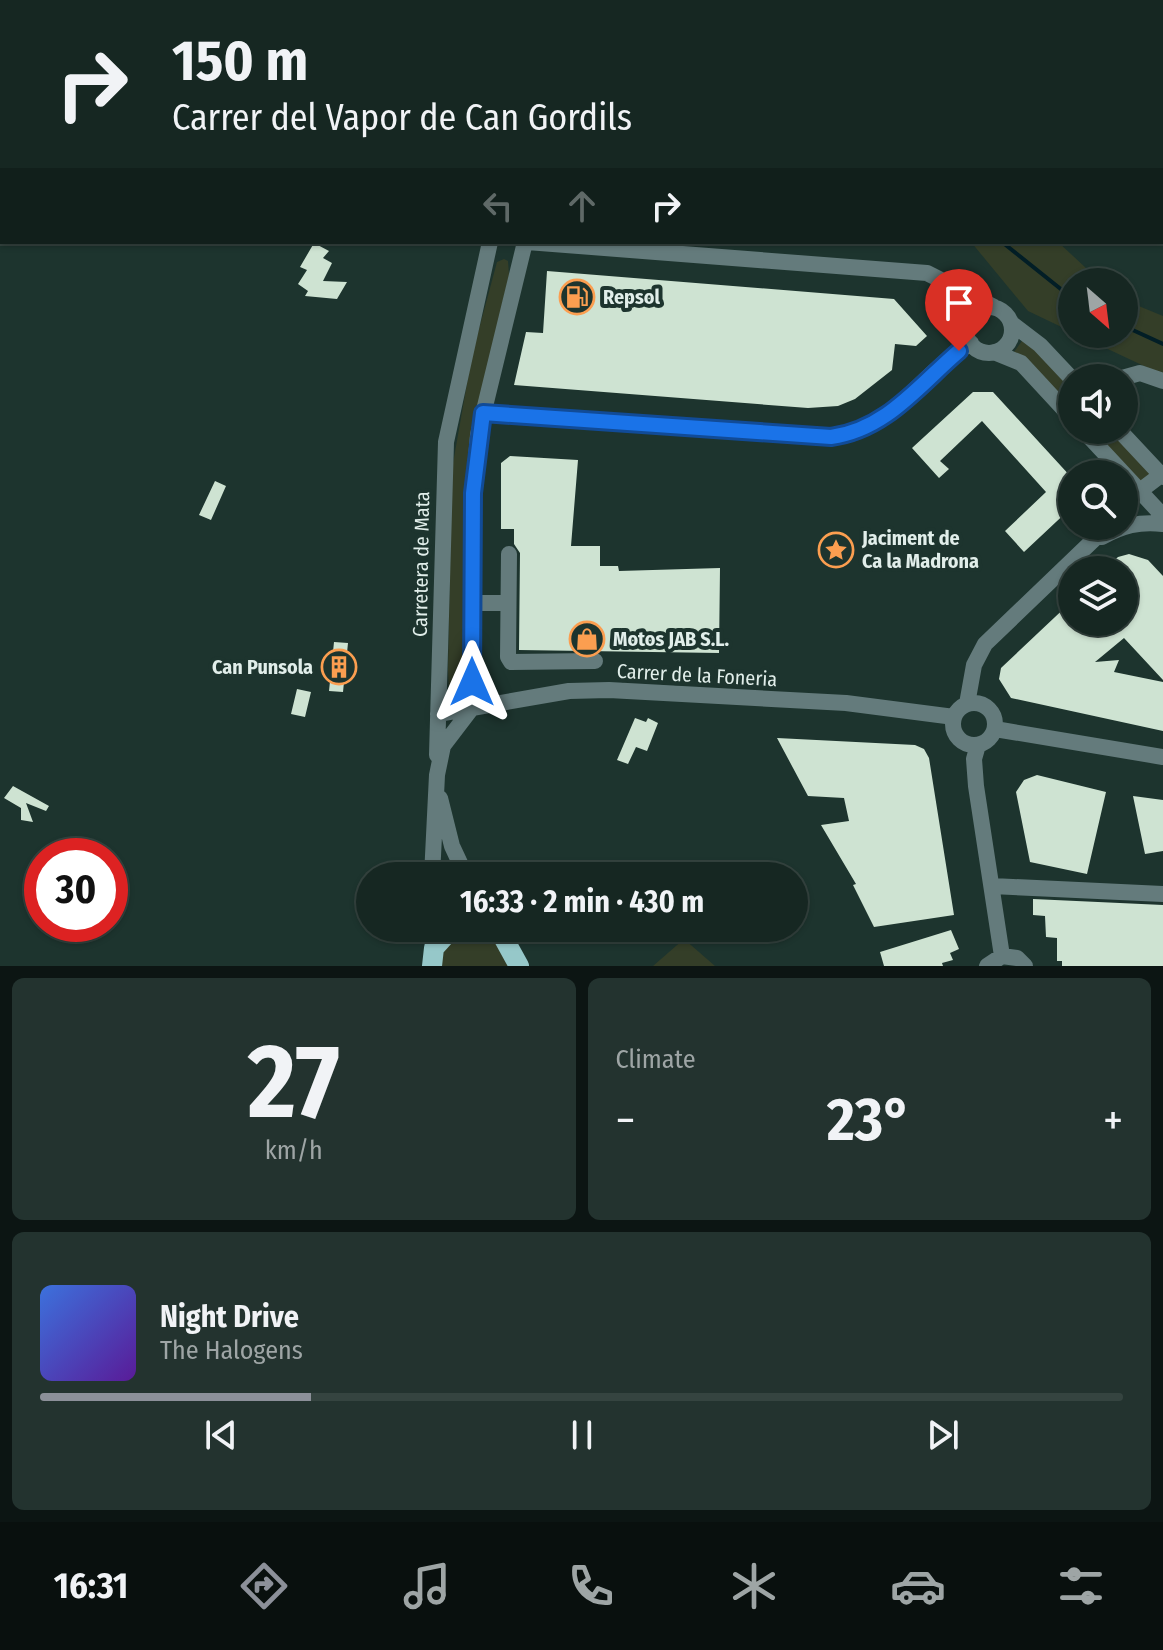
<!DOCTYPE html>
<html lang="en">
<head>
<meta charset="utf-8">
<style>
  :root { --surface:#162722; --page:#23332f; --text:#f1f3f6; --muted:#9ea5a5; --line:#354440; --accent:#8c9099 }
  body { margin:0; font-family:"Fira Sans Condensed",sans-serif; background:var(--page); color:var(--text); height:100vh; display:flex; flex-direction:column; font-size:30px; white-space:nowrap }
  * { box-sizing:border-box; margin:0 }
  p { font-size:26px; color:var(--muted) }
  .icon { flex:none; width:44px; height:44px; fill:none; stroke:currentColor; stroke-width:2; stroke-linecap:round; stroke-linejoin:round }
  .map { position:relative; height:966px; overflow:hidden }
  .details { display:flex; flex-direction:column; gap:12px; padding:12px; background:#0c1513; flex:1 }
  .details>* { flex:none }
  .top-card { position:absolute; left:0px; top:0px; width:1164px; height:244px; box-shadow:0 2px 6px #0004,0 0 0 2px var(--line); background:#162722; color:var(--text); overflow:hidden }
  .needle { width:52px; rotate:152deg }
  .controls { position:absolute; left:1058px; top:268px; display:grid; gap:16px }
  .controls a { display:grid; place-items:center; width:80px; height:80px; border-radius:50%; background:var(--surface); box-shadow:0 2px 6px #0004,0 0 0 2px var(--line); font-size:40px }
  .speed { position:absolute; left:24px; top:838px; display:flex; gap:16px; font-size:40px; font-weight:700; text-align:center }
  .speed>* { display:grid; place-content:center; width:104px; height:104px; border-radius:50%; background:var(--surface); box-shadow:0 2px 6px #0004,0 0 0 2px var(--line); line-height:1 }
  .speed .limit { border:12px solid #d22; background:#fff; color:#111 }
  .pin { position:absolute; display:grid; place-items:center; width:68px; height:68px; color:#fff; margin:-82px -34px; border-radius:50% 50% 50% 0; rotate:-45deg; box-shadow:0 0 8px #0007 }
  .pin .icon { rotate:45deg }
  .me { position:absolute; width:88px; margin:-44px; rotate:0deg; stroke-linejoin:round; filter:drop-shadow(0 0 6px #0008) }
  .turn { display:flex; align-items:center; gap:28px; height:168px; padding:0 40px; font-size:36px }
  .turn .icon { width:104px; height:104px; stroke-width:2.5 }
  .turn b { display:block; font-size:56px; line-height:68px }
  .lanes { display:flex; align-items:center; height:76px; padding:0 40px; background:#0003; justify-content:center; gap:40px; direction:ltr }
  .lanes .off { opacity:.35 }
  .big { font-size:60px; font-weight:700; line-height:1.1 }
  .details .tile { flex:1; display:flex; flex-direction:column; justify-content:center; gap:12px; min-width:0; padding:0 28px; border-radius:12px; background:var(--page) }
  .details .dial { align-items:center; gap:0 }
  .dial b { font-size:104px; line-height:1 }
  .song { display:flex; align-items:center; gap:24px }
  .cover { width:96px; height:96px; border-radius:12px; background:linear-gradient(135deg,hsl(220 70% 55%),hsl(270 70% 35%)) }
  .played { height:8px; border-radius:4px; background:linear-gradient(90deg,var(--accent) 25%,var(--line) 25%) }
  .keys { display:flex; justify-content:space-around; direction:ltr }
  .heat { display:flex; justify-content:space-between; align-items:center; font-size:44px; direction:ltr }
  .details .tiles { flex:1; display:grid; gap:12px; grid-template-columns:1fr 1fr }
  .tile:last-child { grid-column:span 2 }
  .trip { position:absolute; left:356px; top:862px; width:452px; height:80px; border-radius:40px; background:var(--surface); box-shadow:0 2px 6px #0004,0 0 0 2px var(--line); font-weight:700; line-height:80px; text-align:center }
  .tabs { display:flex; height:128px; justify-content:space-around; align-items:center; background:#09100e; color:var(--muted) }
  .tabs .icon { width:56px; height:56px }
  .tabs .current { color:var(--accent) }
  .tabs b { font-size:36px; color:var(--text) }
  .map>svg:first-child { display:block }
  .green { fill:#343e28 }
  .lines { fill:none; stroke-linecap:round; stroke-linejoin:round }
  .stream { stroke:#021e26; stroke-width:4 }
  .building { fill:#cee3d2 }
  .minor { stroke:#647b7c; stroke-width:16 }
  .major { stroke:#96c8c9; stroke-width:20 }
  .route-casing { stroke:#114b97; stroke-width:20 }
  .route { stroke:#1a73e8; stroke-width:14 }
  .labels { text-anchor:middle; stroke-width:8; stroke-linejoin:round; paint-order:stroke }
  .poi-label { font-size:20px; font-weight:bold; fill:#e1eeea; stroke:#1d342e; text-anchor:start }
  .street-label { font-size:20px; fill:#e1eeea; stroke:#1d342e }
</style>
</head>
<body>
<div class="map">
<svg width="1163" height="966" viewBox="0 0 1163 966">
  <rect width="100%" height="100%" fill="#1d342e"/>
  <path class="green" d="M971,242H1058L1101,282H1072V332L1028,311Z
    M504,259L508,261L509,275L474,426L466,692L456,700L449,691L448,670L452,469L472,355L497,262Z
    M1124,300L1163,316V375L1076,334H1124Z
    M1024,338L1072,386V409L1014,352Z
    M1092,430H1112L1153,474L1142,484Z
    M477,929L498,939L514,966H438C441,942 454,931 477,929Z
    M684,939L715,966H653Z"/>
  <g class="lines">
    <path class="stream" d="M761,0L763,2
      M1002,242L1072,298
      M1124,326L1163,344"/>
  </g>
  <path class="building" d="M314,243L329,251L323,258L332,263L323,281L347,282L337,299L305,296L308,291L298,284L307,270L300,267Z
    M547,271L894,299L927,336L916,346L895,344L892,370L855,399L838,406L808,408L514,385L526,332L543,333Z
    M973,392H993L1072,478V507L1024,552L1005,531L1046,492L982,421L940,461L949,469L939,478L912,448Z
    M510,456L578,460L571,546H600V566H618L619,571L720,568L719,653L519,650L520,553L514,544V529H501V463Z
    M215,481L226,486L211,520L199,515Z
    M1129,554L1148,560L1163,576V680L1124,638L1095,662L1119,660L1114,672L1163,682V731L1011,698L999,679L1001,668L1072,601V622H1124V570H1104L1118,557Z
    M334,642L348,643L343,692L329,691Z
    M297,689L311,692L305,717L291,714Z
    M635,718L646,722L648,718L658,723L647,751L636,747L628,764L617,760Z
    M777,738L915,745L924,749L929,758L954,915L874,927L853,885L856,884L821,825L849,821L844,798L808,796Z
    M1037,775L1106,792L1087,874L1030,862L1016,792L1024,780Z
    M13,786L49,806L46,811L26,803L33,822L21,820V808L4,798Z
    M1133,796L1163,800V851L1145,854Z
    M1033,899L1163,905V966H1062V961H1057V938L1046,937L1045,916L1033,915Z
    M951,930L959,949L950,953L953,960L942,963L943,966H884L880,952Z"/>
  <g class="lines">
    <path class="minor" d="M1114,0L1119,2
      M545,2L546,0
      M573,2L574,0
      M1162,18H1163
      M527,242L927,273L994,307
      M940,286L956,298L969,320
      M966 330a23 23 0 1 1 46 0a23 23 0 1 1-46 0Z
      M1011,323L1040,345L1072,379
      M994,352L1021,363L1072,418
      M1122,378L1140,373L1163,381
      M483,413L813,437C893,436 911,380 971,343
      M1083,430L1163,516
      M1119,430L1163,477
      M1124,503L1161,475
      M1102,537C1122,526 1139,521 1163,524
      M509,554L508,657L511,662L595,661
      M472,603H508
      M953 724a21 21 0 1 1 42 0a21 21 0 1 1-42 0Z
      M967,704L974,665L985,644L1108,526
      M438,714L569,691L609,690L846,703L954,717
      M995,729L1163,757
      M978,745L974,759L976,786L1002,956
      M437,755L446,442L490,242
      M440,798L452,846L466,876
      M432,876L437,775L443,746L472,708L473,493L478,435L525,242
      M992,886L1163,894
      M987,966L1002,956L1017,958L1025,966"/>
    <path class="major" d="M503,937L519,966
      M432,966L434,948L452,928"/>
  </g>
  <g class="lines">
    <g class="route-casing">
      <path id="route" d="M472,682L473,493L483,413L831,437C886,430 919,385 959,351"/>
    </g>
    <use href="#route" class="route"/>
  </g>
  <defs>
    <g id="fuel-ring" transform="scale(1.8)"><circle r="9.5" fill="#1d342e" stroke="#fb9e50" stroke-width="1.5"/><path d="M-5.5-6h7V0h2V4h1.3V-2.5L3-4.5l.8-.8L6-3V5H2.5V1h-1V6h-7ZM-4.2-4.7v3.2H.2V-4.7Z" fill="#fb9e50"/></g>
    <g id="sight-ring" transform="scale(1.8)"><circle r="9.5" fill="#1d342e" stroke="#fb9e50" stroke-width="1.5"/><path d="M0-6L1.8-2.2L6-1.7L2.9 1.2L3.7 5.4L0 3.3L-3.7 5.4L-2.9 1.2L-6-1.7L-1.8-2.2Z" fill="#fb9e50"/></g>
    <g id="shop-ring" transform="scale(1.8)"><circle r="9.5" fill="#1d342e" stroke="#fb9e50" stroke-width="1.5"/><path d="M-5-2.5h2.3a2.7 3.5 0 0 1 5.4 0H5L5.5 6h-11ZM-1.5-2.5h3a1.5 2.3 0 0 0-3 0Z" fill="#fb9e50"/></g>
    <g id="building-ring" transform="scale(1.8)"><circle r="9.5" fill="#1d342e" stroke="#fb9e50" stroke-width="1.5"/><path d="M-4-6H4V6H1V3H-1V6H-4ZM-2.5-4.3h1.7v1.8h-1.7ZM.8-4.3h1.7v1.8H.8ZM-2.5-1h1.7V.8h-1.7ZM.8-1h1.7V.8H.8Z" fill="#fb9e50"/></g>
  </defs>
  <g fill-rule="evenodd">
    <use href="#fuel-ring" x="577" y="297"/>
    <use href="#sight-ring" x="836" y="550"/>
    <use href="#shop-ring" x="587" y="639"/>
    <use href="#building-ring" x="339" y="667"/>
  </g>
  <g class="labels">
    <g class="poi-label">
      <text x="603" y="304">Repsol</text>
      <text x="862" y="545">Jaciment de<tspan x="862" dy="23">Ca la Madrona</tspan></text>
      <text x="613" y="646">Motos JAB S.L.</text>
      <text x="313" y="674" text-anchor="end">Can Punsola</text>
    </g>
    <g class="street-label">
      <text transform="translate(421 564) rotate(-89)" y="7">Carretera de Mata</text>
      <text transform="translate(697 675) rotate(3)" y="7">Carrer de la Foneria</text>
    </g>
  </g>
</svg>
<div class="controls">
<a><svg class="needle" viewBox="-14 -14 28 28"><path d="M0-13l5 13h-10z" fill="#e53935"/><path d="M0 13l5-13h-10z" fill="#9ea5a5"/></svg></a>
<a><svg class="icon" aria-label="sound" viewBox="0 0 24 24"><path d="M4 9h4l5-4v14l-5-4H4zM17 9q2 3 0 6"/></svg></a>
<a><svg class="icon" aria-label="search" viewBox="0 0 24 24"><circle cx="10" cy="10" r="6"/><path d="M15 15l6 6"/></svg></a>
<a><svg class="icon" aria-label="layers" viewBox="0 0 24 24"><path d="M12 4l9 5-9 5-9-5zM3 14l9 5 9-5"/></svg></a>
</div>
<div class="speed"><div class="limit">30</div></div>
<div class="pin" style="left:959px;top:351px;background:#d93025"><svg class="icon" aria-label="arrive" viewBox="0 0 24 24"><path d="M6 21V4h12l-3 4 3 4H6"/></svg></div>
<svg class="me" style="left:472px;top:682px" viewBox="-20 -20 40 40"><path d="M0-17L14 15 0 8-14 15z" fill="#1a73e8" stroke="#fff" stroke-width="4"/></svg>
<div class="trip">16:33 · 2 min · 430 m</div>
<div class="top-card">
<div class="turn"><svg class="icon" aria-label="right" viewBox="0 0 24 24"><path d="M7 20v-9h11M14 6l5 5-5 5"/></svg><div><b>150 m</b>Carrer del Vapor de Can Gordils</div></div>
<div class="lanes"><svg class="icon off" aria-label="left" viewBox="0 0 24 24"><path d="M17 20v-9H6M10 6l-5 5 5 5"/></svg><svg class="icon off" aria-label="ahead" viewBox="0 0 24 24"><path d="M12 20V5M6 11l6-6 6 6"/></svg><svg class="icon" aria-label="right" viewBox="0 0 24 24"><path d="M7 20v-9h11M14 6l5 5-5 5"/></svg></div>
</div>
</div>
<section class="details">
<div class="tiles">
<div class="tile dial"><b>27</b><p>km/h</p></div>
<div class="tile"><p>Climate</p>
<div class="heat"><a>−</a><b class="big">23°</b><a>+</a></div>
</div>
<div class="tile">
<div class="song"><i class="cover"></i><div><b>Night Drive</b><p>The Halogens</p></div></div>
<div class="played"></div>
<div class="keys"><svg class="icon" aria-label="previous" viewBox="0 0 24 24"><path d="M18 5L8 12l10 7zM5 5v14"/></svg><svg class="icon" aria-label="pause" viewBox="0 0 24 24"><path d="M8 5v14M16 5v14"/></svg><svg class="icon" aria-label="next" viewBox="0 0 24 24"><path d="M6 5l10 7-10 7zM19 5v14"/></svg></div>
</div>
</div>
</section>
<nav class="tabs">
<b>16:31</b>
<svg class="icon current" aria-label="directions" viewBox="0 0 24 24"><path d="M12 3l9 9-9 9-9-9zM9 14v-3h6M13 9l2 2-2 2"/></svg>
<svg class="icon" aria-label="music" viewBox="0 0 24 24"><path d="M9 18V5l10-2v13"/><circle cx="6" cy="18" r="3"/><circle cx="16" cy="16" r="3"/></svg>
<svg class="icon" aria-label="phone" viewBox="0 0 24 24"><path d="M5 4h4l2 5-3 2q2 4 5 5l2-3 5 2v4C11 20 4 13 5 4z"/></svg>
<svg class="icon" aria-label="climate" viewBox="0 0 24 24"><path d="M12 3v18M4 7l16 10M4 17L20 7"/></svg>
<svg class="icon" aria-label="car" viewBox="0 0 24 24"><path d="M5 17H2v-5l4-1 3-4h7l3 4 3 1v5h-3M9 17h6M6 11h13"/><circle cx="7" cy="17" r="2"/><circle cx="17" cy="17" r="2"/></svg>
<svg class="icon" aria-label="filters" viewBox="0 0 24 24"><path d="M4 7h16M4 17h16"/><circle cx="9" cy="7" r="2"/><circle cx="15" cy="17" r="2"/></svg>
</nav>
</body>
</html>
